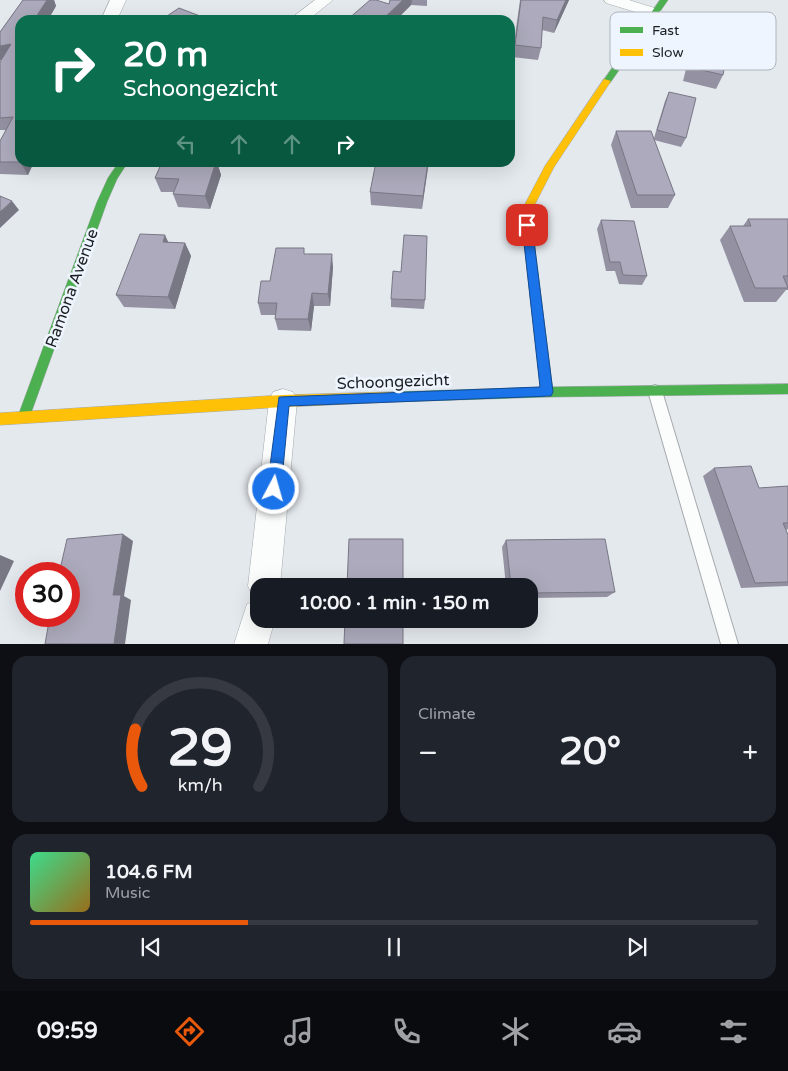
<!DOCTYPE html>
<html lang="en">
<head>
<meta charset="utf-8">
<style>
  :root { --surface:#171b24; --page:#20242c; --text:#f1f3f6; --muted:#9ea1a6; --line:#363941; --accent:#ea580c }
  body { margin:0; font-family:"Varela Round",sans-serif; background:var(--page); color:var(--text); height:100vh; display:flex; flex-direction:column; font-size:19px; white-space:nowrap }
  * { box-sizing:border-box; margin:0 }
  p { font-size:16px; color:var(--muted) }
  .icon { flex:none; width:28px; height:28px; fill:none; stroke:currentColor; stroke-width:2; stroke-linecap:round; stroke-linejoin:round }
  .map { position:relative; height:644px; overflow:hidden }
  .sheet { display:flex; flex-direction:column; gap:12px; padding:12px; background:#0d0f14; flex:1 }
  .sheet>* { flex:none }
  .hud { position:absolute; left:15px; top:15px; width:500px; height:152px; border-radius:15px; box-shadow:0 5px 20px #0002; background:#0b6e4f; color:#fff; overflow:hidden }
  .speed { position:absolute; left:15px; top:562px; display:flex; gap:10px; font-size:25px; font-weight:700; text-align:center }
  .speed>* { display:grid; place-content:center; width:65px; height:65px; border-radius:50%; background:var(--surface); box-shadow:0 5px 20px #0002; line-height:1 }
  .speed .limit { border:8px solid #d22; background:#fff; color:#111 }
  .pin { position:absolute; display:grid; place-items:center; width:42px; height:42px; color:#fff; margin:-21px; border-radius:10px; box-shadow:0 2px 8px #0006 }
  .me { position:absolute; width:55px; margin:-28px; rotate:6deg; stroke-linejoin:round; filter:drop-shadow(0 0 4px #0008) }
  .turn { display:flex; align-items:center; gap:18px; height:105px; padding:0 25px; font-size:22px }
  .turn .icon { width:65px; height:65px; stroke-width:2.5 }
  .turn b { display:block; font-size:35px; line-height:42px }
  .lanes { display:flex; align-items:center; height:48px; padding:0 25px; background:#0003; justify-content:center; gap:25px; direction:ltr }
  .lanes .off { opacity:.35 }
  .big { font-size:38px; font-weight:700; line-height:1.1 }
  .sheet .tile { flex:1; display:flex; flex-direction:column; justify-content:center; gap:8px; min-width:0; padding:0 18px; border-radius:15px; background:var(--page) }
  .sheet .dial { align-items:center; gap:0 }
  .dial svg { height:130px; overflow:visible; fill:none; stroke:var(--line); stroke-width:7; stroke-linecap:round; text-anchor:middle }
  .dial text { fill:var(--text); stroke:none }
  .song { display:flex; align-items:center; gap:15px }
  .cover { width:60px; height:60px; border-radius:8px; background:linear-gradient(135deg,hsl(150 70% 55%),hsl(40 70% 35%)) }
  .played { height:5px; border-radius:2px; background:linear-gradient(90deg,var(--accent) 30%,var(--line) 30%) }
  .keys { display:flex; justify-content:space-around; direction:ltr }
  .heat { display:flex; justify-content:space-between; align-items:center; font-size:28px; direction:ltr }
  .sheet .tiles { flex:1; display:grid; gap:12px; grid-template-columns:1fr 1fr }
  .tile:last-child { grid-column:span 2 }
  .trip { position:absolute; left:250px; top:578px; width:288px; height:50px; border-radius:15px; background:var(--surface); box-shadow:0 5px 20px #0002; font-weight:700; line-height:50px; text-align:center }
  .dock { display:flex; height:80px; justify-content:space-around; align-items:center; background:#090b0e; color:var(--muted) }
  .dock .icon { width:35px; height:35px }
  .dock .selected { color:var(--accent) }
  .dock b { font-size:22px; color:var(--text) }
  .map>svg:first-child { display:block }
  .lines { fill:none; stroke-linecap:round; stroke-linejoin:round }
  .lane-casing { stroke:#a6aaae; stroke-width:2 }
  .street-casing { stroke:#a6aaae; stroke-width:1 }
  .fast-casing { stroke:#a6aaae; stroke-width:1 }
  .slow-casing { stroke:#a6aaae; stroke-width:1 }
  .lane { fill:#fbfcfc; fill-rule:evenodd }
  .street { fill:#fbfcfc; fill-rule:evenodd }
  .fast { fill:#4caf50; fill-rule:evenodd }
  .slow { fill:#ffc107; fill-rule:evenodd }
  .wall { fill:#9492a2 }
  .shaded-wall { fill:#787784 }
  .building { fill:#acaabc; stroke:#787784 }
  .route { fill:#1a73e8; stroke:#114b97 }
  .labels { text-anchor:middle; stroke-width:5; stroke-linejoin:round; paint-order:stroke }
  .street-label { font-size:16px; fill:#1c1f22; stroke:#eef5ff }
  .key { fill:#eef5ff; stroke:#afb5bd; stroke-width:1 }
  .key-label { font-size:14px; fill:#1c1f22 }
</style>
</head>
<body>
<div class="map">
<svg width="788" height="644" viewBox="0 0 788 644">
  <rect width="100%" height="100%" fill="#e4e9ee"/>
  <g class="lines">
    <g class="lane-casing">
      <path id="lane" d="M655,385L660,387L662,391L738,644H721L648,391L650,387Z"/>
    </g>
    <g class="street-casing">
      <path id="street" d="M110,0H126L117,20H101Z
        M315,0H333L308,20H289Z
        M604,0H629L661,10L663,13L661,16L655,18L606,3Z
        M283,389L293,392L297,401L280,586H259V619H275L268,644H234L247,604L258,600L253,597L248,586L269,401L273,392Z"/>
    </g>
    <g class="fast-casing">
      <path id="fast" d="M660,0H668L610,83H604L603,81Z
        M119,162H128L117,179L107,202L30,416L28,420L24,422L20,420L18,416L97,202L108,178Z
        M788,384V394L547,397L392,402L388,401L386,397L388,393L392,392L547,387Z"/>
    </g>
    <g class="slow-casing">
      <path id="slow" d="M604,79L611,81L554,167L534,206L532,225L553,392L551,396L547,397L543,396L541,392L522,225L524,206L545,166Z
        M392,392L396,393L398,397L396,401L392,402L283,407L0,425V413L283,395Z"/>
    </g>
    <use href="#lane" class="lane"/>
    <use href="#street" class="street"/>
    <use href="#fast" class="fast"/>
    <use href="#slow" class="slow"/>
  </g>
  <path class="wall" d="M23,0H54L56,6L48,20H20V162H34L28,175L0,174V141L6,130H0V62L2,59L0,60V32Z
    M390,0H427V6L411,5L396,20H347L389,4Z
    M520,0H569L554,33L542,30L541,48L538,60L512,57Z
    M699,27L723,75L716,89L683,81L693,41Z
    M669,92L686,138L681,147L654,140L675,195L668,208H631L611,145L616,131L654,138L665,101Z
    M162,162H217L221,175L210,209L178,207L173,194L174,192H161L155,178Z
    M429,162L422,209L371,205L370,192Z
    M748,219H788V290H786L776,302H744L720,240L730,226H743Z
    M601,220L647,276L642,285L619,284L615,271H606L597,229Z
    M169,242L185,243L191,256L175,309L124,307L116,295Z
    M306,254L333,267L330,306H314L311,331L278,330L275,319V315H261L258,303L270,281Z
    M391,299L425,300L424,309L391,307Z
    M714,468L759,488L788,486V529L786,530L788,535V586L741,588L703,476Z
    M506,540L615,592L607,597L529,598V586H506L502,547Z"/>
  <path class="shaded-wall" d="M47,0H54L56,6L48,20H34Z
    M403,0H412L411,5L396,20H382Z
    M566,0H569L554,33L557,20Z
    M11,44L18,56L0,60V46Z
    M20,162H34L28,175Z
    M216,162H217L221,175L210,209L205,196Z
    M428,162H429L428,164L422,209L423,196Z
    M12,201L19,210L0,228V212Z
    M165,235L171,248L163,242Z
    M185,243L191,256L175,309L168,297Z
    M332,254L333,267L330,306L328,294Z
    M312,293L314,306L311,331L308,319Z
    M123,534L133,541L124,596L131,600L125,644H114L113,595Z
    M0,555L14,561L0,591Z"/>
  <path class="building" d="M23,0H47L34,20H20V162H0V141L13,117L0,118V62L11,44L0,46V32Z
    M370,0H376L389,4L390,0H403L382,20H347Z
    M521,0H566L557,20L543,17L541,48L515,45Z
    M179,8L208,19L207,20H161Z
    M699,27L731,34L723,75L689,67Z
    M669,92L696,98L686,138L657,130Z
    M616,131H651L675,195H637Z
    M162,162H216L205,196L173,194L179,179L155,178Z
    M376,162H428L423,196L370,192Z
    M0,196L12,201L0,212Z
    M748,219H788V276H783L788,288H755L730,226H751Z
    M601,220L634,221L647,276L623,275L620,262H610Z
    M140,234L165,235L163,242L185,243L168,297L116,295Z
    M404,235L427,236L425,300L391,299L393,271L401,272Z
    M276,248H304V254H332L328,294L312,293L308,319H275L277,303H258L261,281H270Z
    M751,466L759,488L788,486V523H783L788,535V582L755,583L714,468Z
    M123,534L113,595H121L114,644H45L50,616H69V574H59L67,539Z
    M349,539H403V586H347Z
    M605,539L615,592L529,593V586H511L506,540Z
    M345,619H403V644H344Z"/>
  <path class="route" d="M527,221L532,225L553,392L551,396L289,406L281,489L279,494L274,496L269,494L267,489L279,397L540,387L522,225Z"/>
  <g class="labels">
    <g class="street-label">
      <text transform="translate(71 288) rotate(-70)" y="6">Ramona Avenue</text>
      <text transform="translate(393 381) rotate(-2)" y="6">Schoongezicht</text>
    </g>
  </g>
  <rect x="610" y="12" width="166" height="58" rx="8" class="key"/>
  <rect x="620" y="27" width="23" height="6" fill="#4caf50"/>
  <rect x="620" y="49" width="23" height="7" fill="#ffc107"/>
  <g class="key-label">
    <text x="652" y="35">Fast</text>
    <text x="652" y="57">Slow</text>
  </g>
</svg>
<div class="speed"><div class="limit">30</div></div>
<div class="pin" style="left:527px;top:225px;background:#d93025"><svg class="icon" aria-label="arrive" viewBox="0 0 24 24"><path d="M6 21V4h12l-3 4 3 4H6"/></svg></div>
<svg class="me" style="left:274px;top:489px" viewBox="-20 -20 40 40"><circle r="17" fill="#1a73e8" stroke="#fff" stroke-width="3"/><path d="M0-11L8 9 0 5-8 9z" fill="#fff"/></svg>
<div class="trip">10:00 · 1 min · 150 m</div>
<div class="hud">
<div class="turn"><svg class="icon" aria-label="right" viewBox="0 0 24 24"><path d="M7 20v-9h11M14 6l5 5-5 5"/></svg><div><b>20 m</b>Schoongezicht</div></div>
<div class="lanes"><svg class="icon off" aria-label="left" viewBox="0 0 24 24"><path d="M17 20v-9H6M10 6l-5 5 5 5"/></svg><svg class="icon off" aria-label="ahead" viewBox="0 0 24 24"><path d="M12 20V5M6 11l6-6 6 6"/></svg><svg class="icon off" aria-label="ahead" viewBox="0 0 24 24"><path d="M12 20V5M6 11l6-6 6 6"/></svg><svg class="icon" aria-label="right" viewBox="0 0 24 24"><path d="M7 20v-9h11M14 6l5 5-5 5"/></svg></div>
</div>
</div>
<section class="sheet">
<div class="tiles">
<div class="tile dial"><svg viewBox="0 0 100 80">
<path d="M14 69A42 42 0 1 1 86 69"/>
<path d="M14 69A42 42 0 0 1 10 34" stroke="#ea580c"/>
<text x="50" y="56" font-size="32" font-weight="700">29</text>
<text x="50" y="72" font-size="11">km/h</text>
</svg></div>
<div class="tile"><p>Climate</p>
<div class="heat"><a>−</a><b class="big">20°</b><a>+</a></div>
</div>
<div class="tile">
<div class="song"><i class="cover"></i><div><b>104.6 FM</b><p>Music</p></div></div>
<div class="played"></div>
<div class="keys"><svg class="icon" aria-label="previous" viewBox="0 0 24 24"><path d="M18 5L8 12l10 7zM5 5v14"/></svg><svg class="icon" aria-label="pause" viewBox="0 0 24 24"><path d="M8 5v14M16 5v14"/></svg><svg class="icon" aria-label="next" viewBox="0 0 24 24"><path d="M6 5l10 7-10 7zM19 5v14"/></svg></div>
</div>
</div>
</section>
<nav class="dock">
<b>09:59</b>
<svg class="icon selected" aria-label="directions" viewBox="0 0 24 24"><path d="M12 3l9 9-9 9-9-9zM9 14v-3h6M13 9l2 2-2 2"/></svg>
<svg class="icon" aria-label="music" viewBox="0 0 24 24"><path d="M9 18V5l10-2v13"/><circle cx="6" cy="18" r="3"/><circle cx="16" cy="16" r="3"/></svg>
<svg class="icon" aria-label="phone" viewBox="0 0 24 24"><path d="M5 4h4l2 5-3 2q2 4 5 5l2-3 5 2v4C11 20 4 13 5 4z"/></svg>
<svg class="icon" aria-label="climate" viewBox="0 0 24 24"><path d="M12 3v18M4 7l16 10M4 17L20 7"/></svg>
<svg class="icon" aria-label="car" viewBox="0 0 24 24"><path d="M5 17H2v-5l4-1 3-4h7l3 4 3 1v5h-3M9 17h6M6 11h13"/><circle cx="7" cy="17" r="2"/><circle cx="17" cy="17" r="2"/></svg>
<svg class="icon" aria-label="filters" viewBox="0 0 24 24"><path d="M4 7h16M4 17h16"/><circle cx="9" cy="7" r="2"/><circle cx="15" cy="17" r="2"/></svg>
</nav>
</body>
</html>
